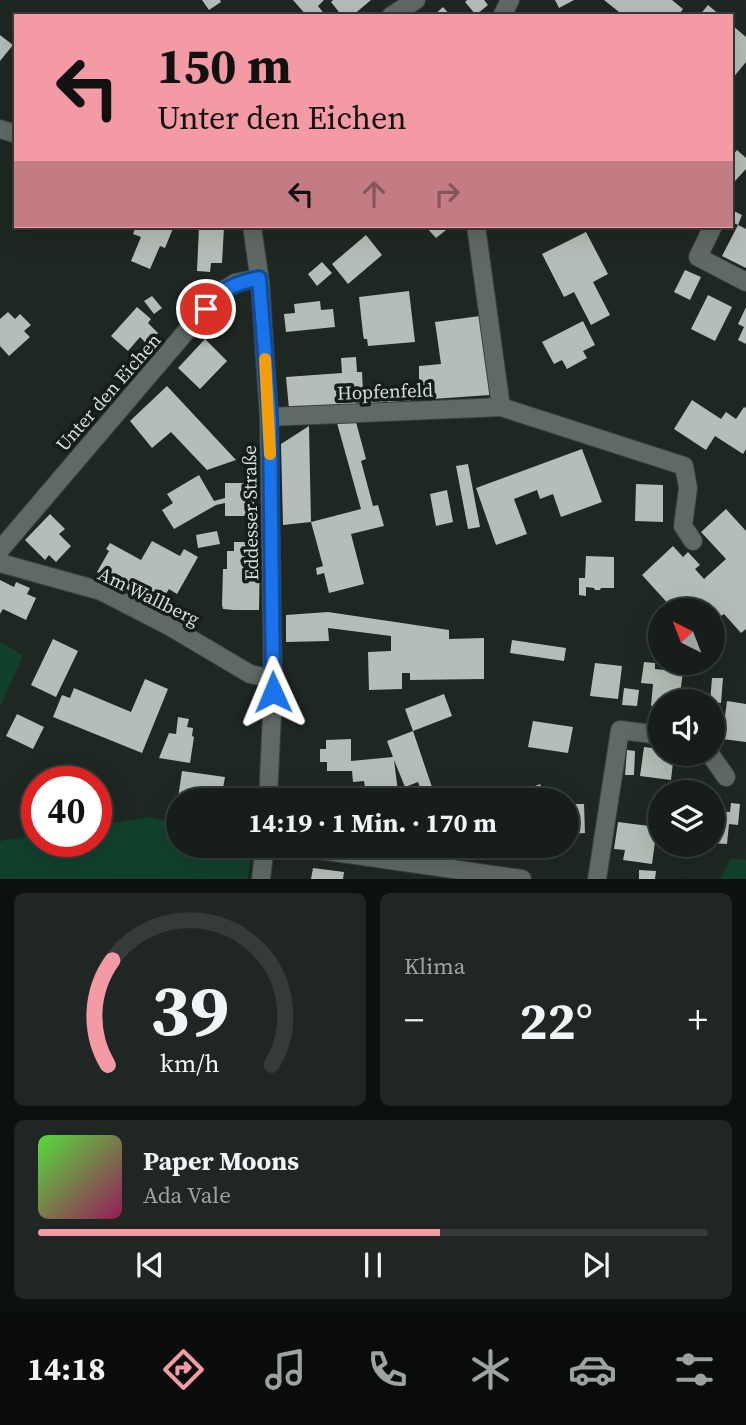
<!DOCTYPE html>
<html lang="de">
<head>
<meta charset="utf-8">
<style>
  :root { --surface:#161d1a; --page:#1f2623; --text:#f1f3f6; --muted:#9ea2a2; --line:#353b39; --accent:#f49aa5 }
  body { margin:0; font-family:"Source Serif 4",serif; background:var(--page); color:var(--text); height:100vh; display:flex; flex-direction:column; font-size:26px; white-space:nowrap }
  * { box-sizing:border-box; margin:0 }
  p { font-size:23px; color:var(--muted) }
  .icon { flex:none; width:38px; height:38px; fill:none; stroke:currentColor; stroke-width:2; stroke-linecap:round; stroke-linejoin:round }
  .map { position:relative; height:879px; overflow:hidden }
  .panel { display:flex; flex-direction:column; gap:14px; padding:14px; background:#0c100e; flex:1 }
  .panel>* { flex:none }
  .top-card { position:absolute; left:14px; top:14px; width:719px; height:214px; border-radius:0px; box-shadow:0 7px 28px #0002,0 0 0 2px var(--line); background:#f49aa5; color:#111; overflow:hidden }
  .needle { width:46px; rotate:318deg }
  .buttons { position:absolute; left:648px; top:598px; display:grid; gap:14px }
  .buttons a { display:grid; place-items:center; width:77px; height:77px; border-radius:50%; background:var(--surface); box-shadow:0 7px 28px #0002,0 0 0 2px var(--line); font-size:35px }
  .speed { position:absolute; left:21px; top:766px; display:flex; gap:14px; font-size:35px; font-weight:700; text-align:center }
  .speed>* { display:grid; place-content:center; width:91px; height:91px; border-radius:50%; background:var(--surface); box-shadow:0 7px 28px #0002,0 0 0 2px var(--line); line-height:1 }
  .speed .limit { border:10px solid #d22; background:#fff; color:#111 }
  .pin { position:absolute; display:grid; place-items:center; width:60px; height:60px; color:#fff; margin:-30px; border:4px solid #fff; border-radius:50%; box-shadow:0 2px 7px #0007 }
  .me { position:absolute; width:77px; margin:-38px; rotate:359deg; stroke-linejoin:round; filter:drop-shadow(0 0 5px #0008) }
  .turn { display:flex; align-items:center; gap:24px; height:147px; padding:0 28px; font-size:32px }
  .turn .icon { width:91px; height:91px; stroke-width:2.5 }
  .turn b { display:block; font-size:49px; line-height:60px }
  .lanes { display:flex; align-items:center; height:66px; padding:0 28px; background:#0003; justify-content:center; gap:35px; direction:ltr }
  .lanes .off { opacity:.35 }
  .big { font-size:52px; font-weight:700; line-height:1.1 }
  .panel .widget { flex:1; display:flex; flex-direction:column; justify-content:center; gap:10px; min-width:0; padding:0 24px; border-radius:10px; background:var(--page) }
  .panel .dial { align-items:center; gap:0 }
  .dial svg { height:182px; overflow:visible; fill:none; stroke:var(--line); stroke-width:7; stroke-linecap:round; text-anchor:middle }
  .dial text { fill:var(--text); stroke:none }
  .song { display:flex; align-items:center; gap:21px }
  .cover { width:84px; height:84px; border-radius:10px; background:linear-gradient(135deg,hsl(110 70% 55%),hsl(330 70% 35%)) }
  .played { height:7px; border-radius:4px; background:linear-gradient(90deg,var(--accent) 60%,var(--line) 60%) }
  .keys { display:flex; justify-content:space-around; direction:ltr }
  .heat { display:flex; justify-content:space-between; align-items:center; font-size:38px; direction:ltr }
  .panel .tiles { flex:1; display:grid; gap:14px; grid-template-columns:1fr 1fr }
  .widget:last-child { grid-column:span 2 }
  .trip { position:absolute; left:166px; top:788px; width:413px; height:70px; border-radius:35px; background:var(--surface); box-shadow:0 7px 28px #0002,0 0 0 2px var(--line); font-weight:700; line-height:70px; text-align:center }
  .tabs { display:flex; height:112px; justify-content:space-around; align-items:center; background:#090c0a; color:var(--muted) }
  .tabs .icon { width:49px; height:49px }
  .tabs .on { color:var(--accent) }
  .tabs b { font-size:32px; color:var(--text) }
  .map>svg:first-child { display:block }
  .green { fill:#11412d }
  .building { fill:#b2beb7 }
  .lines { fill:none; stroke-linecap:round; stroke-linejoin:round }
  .minor-casing { stroke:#39413e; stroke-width:20 }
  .minor { stroke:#5f6a64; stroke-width:18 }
  .route-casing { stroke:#114b97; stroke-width:18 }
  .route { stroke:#1a73e8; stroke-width:12 }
  .slow { stroke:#f59e0b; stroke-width:12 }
  .labels { text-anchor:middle; stroke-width:7; stroke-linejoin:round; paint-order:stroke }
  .street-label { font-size:19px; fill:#d8dedb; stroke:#141e19 }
</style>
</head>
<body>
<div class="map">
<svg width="746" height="879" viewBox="0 0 746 879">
  <rect width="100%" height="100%" fill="#1e2722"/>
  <path class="green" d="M0,642L23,655L0,707Z
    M149,817L178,823V845H252L248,879H0V841L37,835V842H96V826Z
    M731,858L746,860V879H720Z"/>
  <path class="building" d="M202,0H220L221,2L209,10Z
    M293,0H324L318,6L326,16H307Z
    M333,0H371L352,16H342L331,2Z
    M467,0H484L488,5L476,15L465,2Z
    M555,0H574L559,8Z
    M604,0H672L683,9L678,16H624Z
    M708,5L721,16H699Z
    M443,7L451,16H433Z
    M732,25L746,37V62L732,79Z
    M0,35L13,45L0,61Z
    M737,150L746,158V169L735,181L732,178L733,170L732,156Z
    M732,210L742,215L738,225L732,222Z
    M738,225L746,229V268L722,256Z
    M136,226H174L165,248L160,246L150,269L131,261L141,237L133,234Z
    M199,226L224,227L222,263H211L210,272L197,271Z
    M425,226H451L436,238Z
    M586,232L608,274L593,282L610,315L591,325L574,292L564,297L542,254Z
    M366,235L382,255L348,284L332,264Z
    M322,262L332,273L317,286L308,274Z
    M685,270L701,277L690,300L674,292Z
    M409,291L415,342L368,346L367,339H364L363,334L359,297Z
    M708,295L732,307L715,341L691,329Z
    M152,296L162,308L154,314L144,301Z
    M320,301L321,310L333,309L335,327L286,332L284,314L295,313L294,304Z
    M137,307L151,319L148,323L158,333L147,344L140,337L128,351L111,336Z
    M746,307V344L738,340L744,327L738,324Z
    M8,312L15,319L20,314L31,325L24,331L30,337L9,356L0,346V319Z
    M480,316L488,376L492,392L490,395L289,409L286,377L342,373L341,358L356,357L357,372H362L363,391L419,387V366L441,364L435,322Z
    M583,321L595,345L583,351L587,358L567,369L562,360L554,364L542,342Z
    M205,339L227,361L200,389L178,368Z
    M167,386L236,460L207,470L171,432L152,448L130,421Z
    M692,400L721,419L726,412L736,419L744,407L746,408V449L743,454L715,436L706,450L674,429Z
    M356,422L366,459L361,461L373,506L378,505L384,526L351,534L364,584L329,593L324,573L317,575L316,568L323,566L311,522L361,509L337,423Z
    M309,426L311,522L283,525L281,444Z
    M582,449L602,502L561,517L553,494L540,499L537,490L514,499L527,534L496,545L476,488Z
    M468,464L480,527L468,529L456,466Z
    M199,475L214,501L225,498V483H254V516H225V503L216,505L174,529L162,510L173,503L167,494Z
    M636,484L663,485V522L635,521Z
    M447,490L453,522L436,526L430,494Z
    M726,509L746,531V629L741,633L724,614L712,622V611H693L678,602L672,608L642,575L673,546L683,557L688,552L700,565L695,569L704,579L726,559L701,532Z
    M50,514L65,529L59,534L71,546L56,562L49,555L45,560L25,540Z
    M217,531L220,544L198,548L196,535Z
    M152,541L180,556L184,549L198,557L177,594L169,589L158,607L97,572L109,551L106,549L110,543L141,560Z
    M234,542H251V552H260L259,610H234L223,609L222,605L223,569H227V551H234Z
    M586,556L614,557V588H601L600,590H595L594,588L586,587V596L579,595V578H585Z
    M0,580L14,587L16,582L30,588L27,594L36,598L26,620L3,609L0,614Z
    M328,612L449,630V639L484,638V679L410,680V673H402V689L369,690L368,652L391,651V636L328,628L329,641L286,642V615Z
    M53,639L78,651L56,697L31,685Z
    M512,640L566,648L564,661L510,653Z
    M644,662L655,663V669L683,672L679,702H660V707L651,706L653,684L641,683Z
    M595,663L622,666L618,699L590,696Z
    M712,678H723L721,703L710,702Z
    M145,679L168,689L142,753L53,717L62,695L70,698L74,688L131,712Z
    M624,688L639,690L637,706L622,705Z
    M444,694L452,716L413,731L405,709Z
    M727,701L746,704V742L722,739Z
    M17,714L44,727L33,749L6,736Z
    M178,717L189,719L187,727L193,728L192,736L194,737L190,763L159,758L169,733L176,734Z
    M533,721L573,727L568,753L528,747Z
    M413,731L435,796L437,795L439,800H425L418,782L405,787L394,760L399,800H367L364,781L353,782L352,771H327V762H320V749H326V740L351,739V761L393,757L387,741Z
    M644,747L660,749V754H674L671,780L640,776Z
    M627,750L635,751L634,775H625Z
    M182,771L225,777L221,800L178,798Z
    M540,784L547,800H524L521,792Z
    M731,803L740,804L738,825L729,824L727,844L712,843V811L730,812Z
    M567,804H584L585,833L567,834Z
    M618,822L657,827L652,864L623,860L625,850L614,849Z
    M507,845H518L517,851L507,849Z
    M313,868L344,872L343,879H311Z
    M639,870L656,871L655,879H639Z"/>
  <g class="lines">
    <g class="minor-casing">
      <path id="minor" d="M391,16L416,0
        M502,16L510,0
        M0,129L16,134
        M252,226L260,282L269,417L273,692L268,800
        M476,226L501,407
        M713,226L698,257L746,282
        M269,417L501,407L684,466L688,488L683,526L693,541
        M0,550L218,294L235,283L259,278
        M0,563L101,591L169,626L250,674L273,679
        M710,754L726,777
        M285,845L522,879
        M261,879L265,845
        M597,879L620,730L660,735"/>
    </g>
    <use href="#minor" class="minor"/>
  </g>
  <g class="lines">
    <g class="route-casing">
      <path id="route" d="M206,309C223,288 233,284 259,278L270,417L273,692"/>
    </g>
    <use href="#route" class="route"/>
    <path class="slow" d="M265,359L270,454"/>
  </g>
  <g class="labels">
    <g class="street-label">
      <text transform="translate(385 391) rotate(-2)" y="7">Hopfenfeld</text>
      <text transform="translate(108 392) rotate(-49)" y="7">Unter den Eichen</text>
      <text transform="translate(250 513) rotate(-91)" y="7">Eddesser Straße</text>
      <text transform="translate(149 596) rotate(26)" y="7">Am Wallberg</text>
    </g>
  </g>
</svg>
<div class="buttons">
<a><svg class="needle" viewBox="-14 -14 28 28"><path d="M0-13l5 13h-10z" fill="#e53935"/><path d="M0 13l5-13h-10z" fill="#9ea2a2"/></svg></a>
<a><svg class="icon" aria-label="sound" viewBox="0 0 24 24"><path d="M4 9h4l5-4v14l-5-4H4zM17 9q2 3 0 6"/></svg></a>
<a><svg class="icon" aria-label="layers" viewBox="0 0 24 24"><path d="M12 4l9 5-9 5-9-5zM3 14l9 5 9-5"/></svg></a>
</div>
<div class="speed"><div class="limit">40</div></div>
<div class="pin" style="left:206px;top:309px;background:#d93025"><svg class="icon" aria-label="arrive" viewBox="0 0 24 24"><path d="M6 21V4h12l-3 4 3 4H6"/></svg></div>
<svg class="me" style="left:273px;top:692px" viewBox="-20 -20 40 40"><path d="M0-17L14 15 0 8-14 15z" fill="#1a73e8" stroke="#fff" stroke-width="4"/></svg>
<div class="trip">14:19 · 1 Min. · 170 m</div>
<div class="top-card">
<div class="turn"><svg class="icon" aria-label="left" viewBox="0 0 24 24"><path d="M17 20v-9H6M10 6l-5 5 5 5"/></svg><div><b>150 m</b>Unter den Eichen</div></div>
<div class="lanes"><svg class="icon" aria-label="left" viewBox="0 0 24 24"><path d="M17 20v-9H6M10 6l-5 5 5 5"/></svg><svg class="icon off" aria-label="ahead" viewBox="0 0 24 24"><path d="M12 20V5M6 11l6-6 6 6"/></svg><svg class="icon off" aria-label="right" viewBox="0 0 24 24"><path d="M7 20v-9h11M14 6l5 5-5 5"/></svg></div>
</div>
</div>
<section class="panel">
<div class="tiles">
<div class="widget dial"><svg viewBox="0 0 100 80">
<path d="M14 69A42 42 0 1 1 86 69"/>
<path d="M14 69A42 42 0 0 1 16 23" stroke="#f49aa5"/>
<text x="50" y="56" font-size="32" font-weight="700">39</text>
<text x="50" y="72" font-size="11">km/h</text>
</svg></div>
<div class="widget"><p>Klima</p>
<div class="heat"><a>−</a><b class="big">22°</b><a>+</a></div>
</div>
<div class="widget">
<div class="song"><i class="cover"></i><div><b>Paper Moons</b><p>Ada Vale</p></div></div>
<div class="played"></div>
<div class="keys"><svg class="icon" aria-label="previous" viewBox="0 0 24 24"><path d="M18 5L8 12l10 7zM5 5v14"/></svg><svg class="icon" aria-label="pause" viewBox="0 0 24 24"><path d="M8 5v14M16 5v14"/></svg><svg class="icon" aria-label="next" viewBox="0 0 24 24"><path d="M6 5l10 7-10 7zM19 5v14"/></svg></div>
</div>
</div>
</section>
<nav class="tabs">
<b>14:18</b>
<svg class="icon on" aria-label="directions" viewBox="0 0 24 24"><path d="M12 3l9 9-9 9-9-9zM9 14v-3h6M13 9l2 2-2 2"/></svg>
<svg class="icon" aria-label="music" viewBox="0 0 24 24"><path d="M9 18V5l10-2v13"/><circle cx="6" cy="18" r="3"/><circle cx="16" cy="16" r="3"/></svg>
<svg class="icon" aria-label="phone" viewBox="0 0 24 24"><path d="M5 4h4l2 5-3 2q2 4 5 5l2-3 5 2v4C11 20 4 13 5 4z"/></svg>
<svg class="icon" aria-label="climate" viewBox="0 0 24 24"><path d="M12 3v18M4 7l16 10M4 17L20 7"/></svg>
<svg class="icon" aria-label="car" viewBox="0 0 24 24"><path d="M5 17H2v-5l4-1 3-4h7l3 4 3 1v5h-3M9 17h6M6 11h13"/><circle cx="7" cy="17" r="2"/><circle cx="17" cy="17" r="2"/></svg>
<svg class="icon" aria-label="filters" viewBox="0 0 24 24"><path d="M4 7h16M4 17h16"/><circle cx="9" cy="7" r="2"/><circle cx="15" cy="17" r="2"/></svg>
</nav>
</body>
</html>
